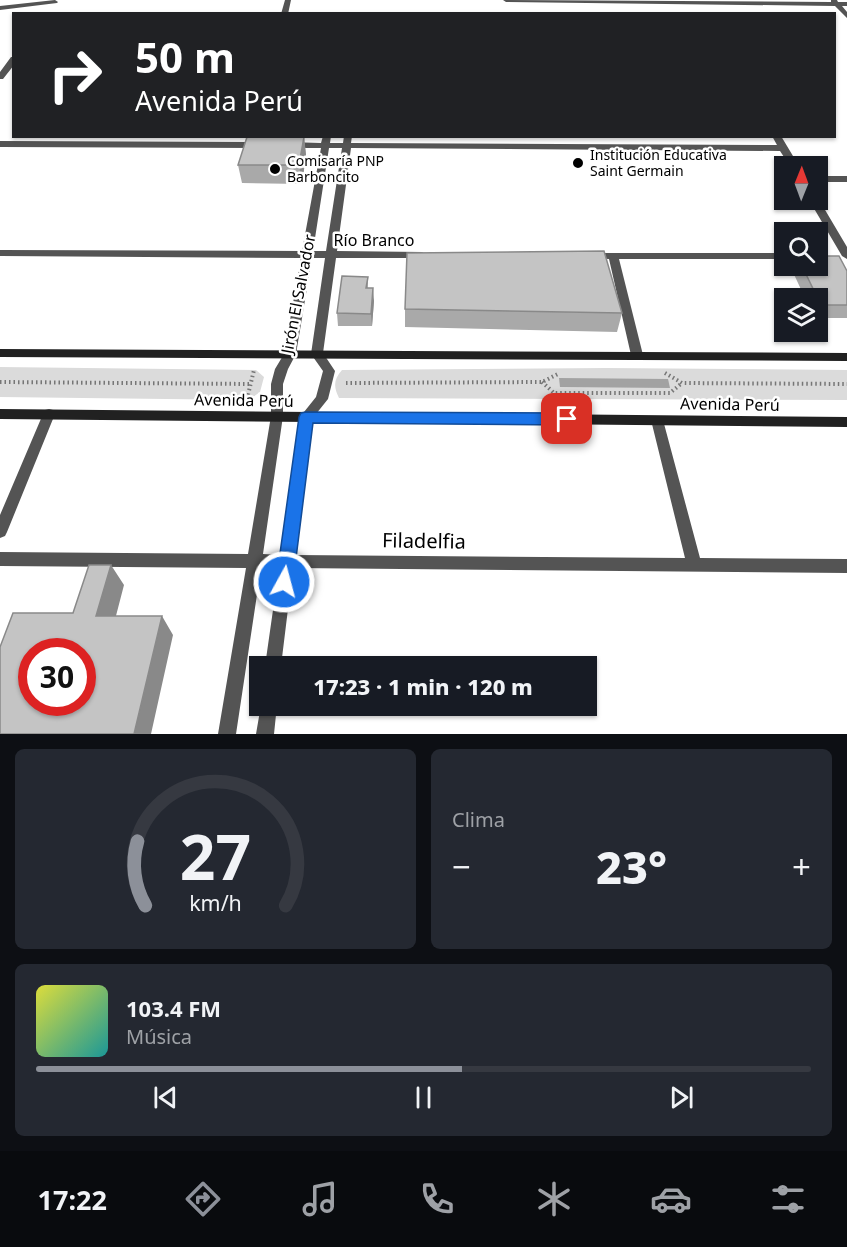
<!DOCTYPE html>
<html lang="es">
<head>
<meta charset="utf-8">
<style>
  :root { --surface:#171b24; --page:#242831; --text:#f1f3f6; --muted:#9ea1a6; --line:#363941; --accent:#8c9099 }
  body { margin:0; font-family:"Noto Sans",sans-serif; background:var(--page); color:var(--text); height:100vh; display:flex; flex-direction:column; font-size:22px; white-space:nowrap }
  * { box-sizing:border-box; margin:0 }
  p { font-size:20px; color:var(--muted) }
  .icon { flex:none; width:33px; height:33px; fill:none; stroke:currentColor; stroke-width:2; stroke-linecap:round; stroke-linejoin:round }
  .map { position:relative; height:734px; overflow:hidden }
  .drawer { display:flex; flex-direction:column; gap:15px; padding:15px; background:#0d0f14; flex:1 }
  .drawer>* { flex:none }
  .guide { position:absolute; left:12px; top:12px; width:824px; height:126px; border-radius:0px; box-shadow:0 2px 4px #0004; background:#202124; color:#fff; overflow:hidden }
  .needle { width:39px; rotate:1deg }
  .buttons { position:absolute; left:774px; top:156px; display:grid; gap:12px }
  .buttons a { display:grid; place-items:center; width:54px; height:54px; border-radius:0px; background:var(--surface); box-shadow:0 2px 4px #0004; font-size:30px }
  .speed { position:absolute; left:18px; top:638px; display:flex; gap:12px; font-size:30px; font-weight:700; text-align:center }
  .speed>* { display:grid; place-content:center; width:78px; height:78px; border-radius:50%; background:var(--surface); box-shadow:0 2px 4px #0004; line-height:1 }
  .speed .limit { border:9px solid #d22; background:#fff; color:#111 }
  .pin { position:absolute; display:grid; place-items:center; width:51px; height:51px; color:#fff; margin:-26px; border-radius:12px; box-shadow:0 3px 9px #0006 }
  .me { position:absolute; width:66px; margin:-33px; rotate:7deg; stroke-linejoin:round; filter:drop-shadow(0 0 4px #0008) }
  .turn { display:flex; align-items:center; gap:21px; height:126px; padding:0 24px; font-size:27px }
  .turn .icon { width:78px; height:78px; stroke-width:2.5 }
  .turn b { display:block; font-size:42px; line-height:51px }
  .big { font-size:45px; font-weight:800; line-height:1.1 }
  .drawer .widget { flex:1; display:flex; flex-direction:column; justify-content:center; gap:9px; min-width:0; padding:0 21px; border-radius:9px; background:var(--page) }
  .drawer .dial { align-items:center; gap:0 }
  .dial svg { height:156px; overflow:visible; fill:none; stroke:var(--line); stroke-width:7; stroke-linecap:round; text-anchor:middle }
  .dial text { fill:var(--text); stroke:none }
  .song { display:flex; align-items:center; gap:18px }
  .cover { width:72px; height:72px; border-radius:9px; background:linear-gradient(135deg,hsl(60 70% 55%),hsl(180 70% 35%)) }
  .played { height:6px; border-radius:3px; background:linear-gradient(90deg,var(--accent) 55%,var(--line) 55%) }
  .keys { display:flex; justify-content:space-around; direction:ltr }
  .heat { display:flex; justify-content:space-between; align-items:center; font-size:33px; direction:ltr }
  .drawer .tiles { flex:1; display:grid; gap:15px; grid-template-columns:1fr 1fr }
  .widget:last-child { grid-column:span 2 }
  .trip { position:absolute; left:249px; top:656px; width:348px; height:60px; border-radius:0px; background:var(--surface); box-shadow:0 2px 4px #0004; font-weight:800; line-height:60px; text-align:center }
  .menu { display:flex; height:96px; justify-content:space-around; align-items:center; background:#090b0e; color:var(--muted) }
  .menu .icon { width:42px; height:42px }
  .menu .current { color:var(--accent) }
  .menu b { font-size:27px; color:var(--text) }
  .map>svg:first-child { display:block }
  .green { fill:#dbdbdb }
  .water { fill:#a2a2a2 }
  .lines { fill:none; stroke-linecap:round; stroke-linejoin:round }
  .path { stroke:#767676; stroke-width:4; stroke-dasharray:1.5 3; stroke-linecap:butt }
  .street { fill:#545454; fill-rule:evenodd }
  .secondary { fill:#212121; fill-rule:evenodd }
  .wall { fill:#a9a9a9 }
  .shaded-wall { fill:#898989 }
  .building { fill:#c4c4c4; stroke:#898989; stroke-width:1.5; fill-rule:evenodd }
  .route { fill:#1a73e8; stroke:#114b97; stroke-width:1.5 }
  .poi-dot { fill:#000; stroke:#fff; stroke-width:2 }
  .labels { text-anchor:middle; stroke-width:5; stroke-linejoin:round; paint-order:stroke }
  .far-poi-label { font-size:14px; fill:#000; stroke:#fff; text-anchor:start }
  .street-label { font-size:16px; fill:#000; stroke:#fff }
  .near-street-label { font-size:20px; fill:#000; stroke:#fff }
</style>
</head>
<body>
<div class="map">
<svg width="847" height="734" viewBox="0 0 847 734">
  <rect width="100%" height="100%" fill="#fff"/>
  <path class="green" d="M0,367L256,370L264,377L260,392L249,400L0,397Z
    M606,368L847,370V400L339,398C333,386 334,379 342,370Z"/>
  <path class="water" d="M559,378L668,379L670,388L560,387Z"/>
  <g class="lines">
    <path class="path" d="M665,373L682,383L847,384
      M0,382L250,384
      M542,382L554,393H670L682,383
      M346,383L542,382L558,374
      M247,399L254,370"/>
    <path class="street" d="M55,0L58,2L57,3L0,10V6Z
      M285,0H291L288,14H281Z
      M503,0L831,2V0H837L838,2H847V6H842L847,12V18L835,6L506,2Z
      M11,57H14V65L3,79H0V72Z
      M323,136H331L330,143H343L344,136H352L351,143L777,145L772,136H781L799,166H790L780,151L351,148L337,251L422,252L427,255L422,258H336L323,353L335,371L328,399L312,419L295,555L685,558L651,420L652,416H662L663,420L700,558L847,559V573L293,568L281,666H265L279,568H261L236,734H218L246,568L0,566V552L248,554L271,416V384L275,369L284,354L301,258L0,256V250L302,251L321,148H289L285,145L289,142L321,143ZM329,148H342L326,251H313ZM312,258H325L311,354L323,371L316,397L300,417L280,555L263,554L283,416V384L288,369L296,354Z
      M0,141L260,142L264,145L260,148L0,147Z
      M818,176H847V182H818Z
      M818,198L847,247V259L842,256L809,200Z
      M589,253H784V259H619L643,355L637,359L631,355L609,259L585,258L584,256Z
      M49,409L53,410L55,414L7,532L5,536L0,538V515L43,414L45,410Z
      M261,705H277L274,734H256Z"/>
    <path class="secondary" d="M0,349L847,353V361L0,357Z
      M0,409L847,417V427L0,419Z"/>
  </g>
  <path class="wall" d="M304,137L306,155L302,184L242,183L238,165Z
    M792,266H818L847,271V318H818V298H805L791,268Z
    M368,277V288L374,301L372,326H338L337,313Z
    M405,309L622,313L617,332L405,327Z"/>
  <path class="shaded-wall" d="M304,137L306,155L302,184L299,165Z
    M373,288L374,301L372,326L371,314Z
    M111,565L124,585L111,635L96,616Z
    M162,616L173,635L151,734H134Z"/>
  <path class="building" d="M247,137H304L299,165H238Z
    M604,251L622,313L405,309L407,253Z
    M818,256H839L847,271V305H821L802,266H818Z
    M342,276L368,277L366,288H373L371,314L337,313Z
    M89,565H111L96,616H162L134,734H0V647L13,613H73ZM32,651H82V702H32Z"/>
  <path class="route" d="M306,412L567,413L572,415L574,419L572,423L567,425L313,423L293,582L290,587L284,590L278,587L276,582L299,417L301,413Z"/>
  <g class="poi-dot">
    <circle cx="578" cy="163" r="6"/>
    <circle cx="275" cy="169" r="6"/>
  </g>
  <g class="labels">
    <g class="far-poi-label">
      <text x="590" y="160">Institución Educativa<tspan x="590" dy="16">Saint Germain</tspan></text>
      <text x="287" y="166">Comisaría PNP<tspan x="287" dy="16">Barboncito</tspan></text>
    </g>
    <g class="street-label">
      <text x="374" y="246">Río Branco</text>
      <text transform="translate(298 294) rotate(-79)" y="6">Jirón El Salvador</text>
      <text transform="translate(244 400) rotate(1)" y="6">Avenida Perú</text>
      <text transform="translate(730 404) rotate(1)" y="6">Avenida Perú</text>
    </g>
    <g class="near-street-label">
      <text transform="translate(424 541) rotate(1)" y="7">Filadelfia</text>
    </g>
  </g>
</svg>
<div class="buttons">
<a><svg class="needle" viewBox="-14 -14 28 28"><path d="M0-13l5 13h-10z" fill="#e53935"/><path d="M0 13l5-13h-10z" fill="#9ea1a6"/></svg></a>
<a><svg class="icon" aria-label="search" viewBox="0 0 24 24"><circle cx="10" cy="10" r="6"/><path d="M15 15l6 6"/></svg></a>
<a><svg class="icon" aria-label="layers" viewBox="0 0 24 24"><path d="M12 4l9 5-9 5-9-5zM3 14l9 5 9-5"/></svg></a>
</div>
<div class="speed"><div class="limit">30</div></div>
<div class="pin" style="left:567px;top:419px;background:#d93025"><svg class="icon" aria-label="arrive" viewBox="0 0 24 24"><path d="M6 21V4h12l-3 4 3 4H6"/></svg></div>
<svg class="me" style="left:284px;top:582px" viewBox="-20 -20 40 40"><circle r="17" fill="#1a73e8" stroke="#fff" stroke-width="3"/><path d="M0-11L8 9 0 5-8 9z" fill="#fff"/></svg>
<div class="trip">17:23 · 1 min · 120 m</div>
<div class="guide">
<div class="turn"><svg class="icon" aria-label="right" viewBox="0 0 24 24"><path d="M7 20v-9h11M14 6l5 5-5 5"/></svg><div><b>50 m</b>Avenida Perú</div></div>
</div>
</div>
<section class="drawer">
<div class="tiles">
<div class="widget dial"><svg viewBox="0 0 100 80">
<path d="M14 69A42 42 0 1 1 86 69"/>
<path d="M14 69A42 42 0 0 1 10 36" stroke="#8c9099"/>
<text x="50" y="56" font-size="32" font-weight="700">27</text>
<text x="50" y="72" font-size="11">km/h</text>
</svg></div>
<div class="widget"><p>Clima</p>
<div class="heat"><a>−</a><b class="big">23°</b><a>+</a></div>
</div>
<div class="widget">
<div class="song"><i class="cover"></i><div><b>103.4 FM</b><p>Música</p></div></div>
<div class="played"></div>
<div class="keys"><svg class="icon" aria-label="previous" viewBox="0 0 24 24"><path d="M18 5L8 12l10 7zM5 5v14"/></svg><svg class="icon" aria-label="pause" viewBox="0 0 24 24"><path d="M8 5v14M16 5v14"/></svg><svg class="icon" aria-label="next" viewBox="0 0 24 24"><path d="M6 5l10 7-10 7zM19 5v14"/></svg></div>
</div>
</div>
</section>
<nav class="menu">
<b>17:22</b>
<svg class="icon current" aria-label="directions" viewBox="0 0 24 24"><path d="M12 3l9 9-9 9-9-9zM9 14v-3h6M13 9l2 2-2 2"/></svg>
<svg class="icon" aria-label="music" viewBox="0 0 24 24"><path d="M9 18V5l10-2v13"/><circle cx="6" cy="18" r="3"/><circle cx="16" cy="16" r="3"/></svg>
<svg class="icon" aria-label="phone" viewBox="0 0 24 24"><path d="M5 4h4l2 5-3 2q2 4 5 5l2-3 5 2v4C11 20 4 13 5 4z"/></svg>
<svg class="icon" aria-label="climate" viewBox="0 0 24 24"><path d="M12 3v18M4 7l16 10M4 17L20 7"/></svg>
<svg class="icon" aria-label="car" viewBox="0 0 24 24"><path d="M5 17H2v-5l4-1 3-4h7l3 4 3 1v5h-3M9 17h6M6 11h13"/><circle cx="7" cy="17" r="2"/><circle cx="17" cy="17" r="2"/></svg>
<svg class="icon" aria-label="filters" viewBox="0 0 24 24"><path d="M4 7h16M4 17h16"/><circle cx="9" cy="7" r="2"/><circle cx="15" cy="17" r="2"/></svg>
</nav>
</body>
</html>
